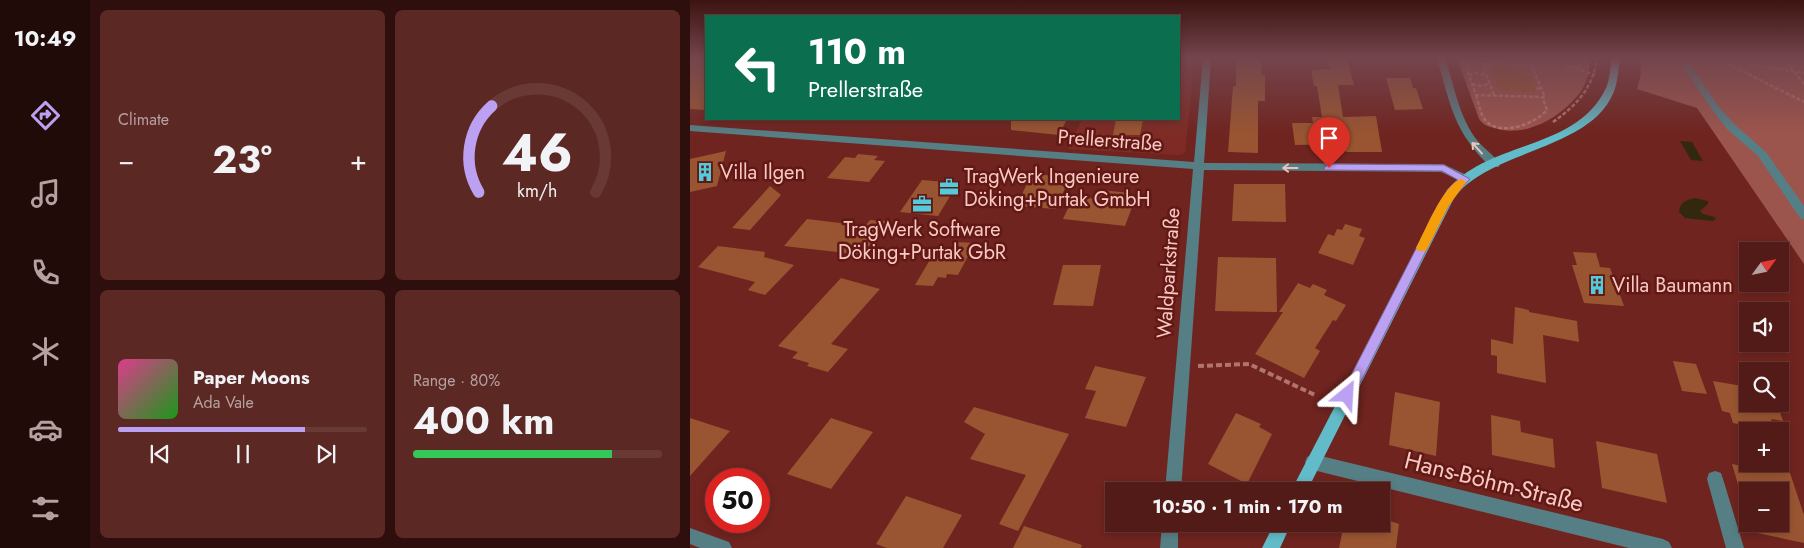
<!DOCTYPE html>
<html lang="en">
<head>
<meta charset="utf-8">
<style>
  :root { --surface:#531b17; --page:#5c2824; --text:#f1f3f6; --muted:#b5a1a1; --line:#693936; --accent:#bca0f2 }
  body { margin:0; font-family:Jost,sans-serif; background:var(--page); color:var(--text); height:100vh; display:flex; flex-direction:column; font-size:19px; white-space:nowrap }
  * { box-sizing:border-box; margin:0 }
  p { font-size:16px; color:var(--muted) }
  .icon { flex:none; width:28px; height:28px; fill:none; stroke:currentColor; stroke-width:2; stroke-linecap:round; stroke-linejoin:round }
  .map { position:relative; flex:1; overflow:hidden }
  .details { display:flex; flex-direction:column; gap:10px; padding:10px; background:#2e0f0d; width:600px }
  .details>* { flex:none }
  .hud { position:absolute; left:15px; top:15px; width:475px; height:105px; border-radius:0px; box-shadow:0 2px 8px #0003,0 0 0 1px var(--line); background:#0b6e4f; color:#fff; overflow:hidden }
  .needle { width:32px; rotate:57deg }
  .fabs { position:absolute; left:1049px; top:242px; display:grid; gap:10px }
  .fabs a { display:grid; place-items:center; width:50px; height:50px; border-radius:0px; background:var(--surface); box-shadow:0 2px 8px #0003,0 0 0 1px var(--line); font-size:25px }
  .speed { position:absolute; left:15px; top:468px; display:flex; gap:10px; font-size:25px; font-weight:700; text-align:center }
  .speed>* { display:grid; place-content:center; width:65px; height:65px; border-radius:50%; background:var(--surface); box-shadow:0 2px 8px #0003,0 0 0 1px var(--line); line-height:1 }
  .speed .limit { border:8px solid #d22; background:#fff; color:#111 }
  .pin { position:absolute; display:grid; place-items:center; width:42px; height:42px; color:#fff; margin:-51px -21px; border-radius:50% 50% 50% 0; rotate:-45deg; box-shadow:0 0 5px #0007 }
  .pin .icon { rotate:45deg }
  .me { position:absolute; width:55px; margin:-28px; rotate:27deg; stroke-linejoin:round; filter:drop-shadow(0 0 4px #0008) }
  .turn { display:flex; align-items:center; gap:18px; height:105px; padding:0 20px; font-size:22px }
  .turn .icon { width:65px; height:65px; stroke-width:2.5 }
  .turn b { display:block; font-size:35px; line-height:42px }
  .big { font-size:38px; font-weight:700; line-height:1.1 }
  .details .tile { flex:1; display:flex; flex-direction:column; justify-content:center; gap:8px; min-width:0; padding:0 18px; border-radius:8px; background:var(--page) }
  .details .dial { align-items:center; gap:0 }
  .dial svg { height:130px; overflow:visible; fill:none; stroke:var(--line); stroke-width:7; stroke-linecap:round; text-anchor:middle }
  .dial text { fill:var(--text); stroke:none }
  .song { display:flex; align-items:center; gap:15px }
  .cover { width:60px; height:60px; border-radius:8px; background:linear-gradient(135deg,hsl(330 70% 55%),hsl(120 70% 35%)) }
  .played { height:5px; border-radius:2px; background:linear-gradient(90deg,var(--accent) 75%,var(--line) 75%) }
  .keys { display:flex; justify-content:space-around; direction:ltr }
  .heat { display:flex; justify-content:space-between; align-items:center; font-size:28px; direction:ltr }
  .charge { height:8px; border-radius:4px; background:linear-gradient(90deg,#34c759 80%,var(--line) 0) }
  .details .tiles { flex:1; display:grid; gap:10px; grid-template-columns:repeat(2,1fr) }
  .trip { position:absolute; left:415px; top:482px; width:285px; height:50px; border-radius:0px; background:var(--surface); box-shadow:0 2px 8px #0003,0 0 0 1px var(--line); font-weight:700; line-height:50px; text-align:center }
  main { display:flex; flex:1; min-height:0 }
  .menu { display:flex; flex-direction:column; width:90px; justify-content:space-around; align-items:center; background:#210b09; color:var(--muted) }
  .menu .icon { width:35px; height:35px }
  .menu .selected { color:var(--accent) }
  .menu b { font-size:22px; color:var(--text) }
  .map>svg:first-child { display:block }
  .built { fill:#7e2b25 }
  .green { fill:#9c554d }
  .water { fill:#322810 }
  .building { fill:#995531 }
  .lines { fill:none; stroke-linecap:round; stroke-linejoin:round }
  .path-far1 { stroke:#b2746f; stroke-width:2.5; stroke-dasharray:4 2; stroke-linecap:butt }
  .path { stroke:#b2746f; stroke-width:4; stroke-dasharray:6 3; stroke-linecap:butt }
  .minor { fill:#567f85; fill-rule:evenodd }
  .major { fill:#61bbc8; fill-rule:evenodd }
  .oneway { stroke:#e8c2bd }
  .route { fill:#bca0f2; stroke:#7a689d }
  .slow { fill:#f59e0b }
  .labels { text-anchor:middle; stroke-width:5; stroke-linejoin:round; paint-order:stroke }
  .street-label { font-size:20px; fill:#f8c9c3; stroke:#621815 }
  .poi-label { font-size:20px; fill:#f8c9c3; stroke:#621815; text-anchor:start }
  .near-street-label { font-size:24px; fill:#f8c9c3; stroke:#621815 }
</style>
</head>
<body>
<main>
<nav class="menu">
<b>10:49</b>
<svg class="icon selected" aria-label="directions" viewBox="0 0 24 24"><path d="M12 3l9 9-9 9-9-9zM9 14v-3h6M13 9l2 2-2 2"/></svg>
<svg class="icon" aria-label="music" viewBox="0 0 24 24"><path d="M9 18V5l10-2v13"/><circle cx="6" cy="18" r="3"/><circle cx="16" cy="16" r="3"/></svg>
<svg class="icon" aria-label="phone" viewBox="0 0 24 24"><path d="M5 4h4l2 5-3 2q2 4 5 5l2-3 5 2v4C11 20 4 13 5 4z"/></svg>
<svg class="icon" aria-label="climate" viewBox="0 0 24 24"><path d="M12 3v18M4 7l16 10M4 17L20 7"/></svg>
<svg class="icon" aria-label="car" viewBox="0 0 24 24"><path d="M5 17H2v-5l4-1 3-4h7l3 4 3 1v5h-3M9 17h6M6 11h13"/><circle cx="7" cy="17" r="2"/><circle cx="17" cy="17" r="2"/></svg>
<svg class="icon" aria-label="filters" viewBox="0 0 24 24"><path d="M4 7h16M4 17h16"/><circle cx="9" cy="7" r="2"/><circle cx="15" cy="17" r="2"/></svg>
</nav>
<section class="details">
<div class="tiles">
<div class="tile"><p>Climate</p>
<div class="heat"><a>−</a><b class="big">23°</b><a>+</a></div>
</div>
<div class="tile dial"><svg viewBox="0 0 100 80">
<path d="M14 69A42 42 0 1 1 86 69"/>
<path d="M14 69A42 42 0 0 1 22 16" stroke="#bca0f2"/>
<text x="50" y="56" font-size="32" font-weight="700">46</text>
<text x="50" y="72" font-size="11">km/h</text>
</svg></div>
<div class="tile">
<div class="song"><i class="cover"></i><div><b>Paper Moons</b><p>Ada Vale</p></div></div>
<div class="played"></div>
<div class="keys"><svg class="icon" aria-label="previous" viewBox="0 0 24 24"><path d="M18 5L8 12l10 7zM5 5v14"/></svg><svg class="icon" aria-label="pause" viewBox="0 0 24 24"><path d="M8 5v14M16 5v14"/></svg><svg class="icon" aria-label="next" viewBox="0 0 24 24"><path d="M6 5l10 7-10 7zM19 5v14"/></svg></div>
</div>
<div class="tile"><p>Range · 80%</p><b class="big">400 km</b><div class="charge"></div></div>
</div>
</section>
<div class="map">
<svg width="1114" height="548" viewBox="0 0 1114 548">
  <rect width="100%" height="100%" fill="#6f241f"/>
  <path class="built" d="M489,63H504L495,153L490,155L378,149L392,119H489Z"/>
  <path class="green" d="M767,58H901C899,70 898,81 891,91C874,115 839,137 808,129C800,127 794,126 789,119Z
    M950,58H1114V264L1007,108L947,89L951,74Z"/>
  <path class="water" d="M990,141L1002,142L1013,161L1001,160Z
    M1005,198L1018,201V204L1010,211L1013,214L1025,217L1026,219L1023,221L995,218L989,212C990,202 996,200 1005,198Z"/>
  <path class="building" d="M0,58H16V110L0,109Z
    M546,58H571L572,75H575V101H568V153L538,152L543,86H546Z
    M638,58H657L664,85H648L653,117L686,116L692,152H656L655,144L605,145L602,123H623L622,117H632L627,86H624L621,70L640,69Z
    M808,63L815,67L832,68L836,76H840L847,92L810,91L802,72Z
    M696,78H720L723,88H726L733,109L705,110Z
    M321,119H377L369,135L321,130Z
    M426,119H453L450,135H423Z
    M36,151L27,186L0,192V159Z
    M168,154L188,156L184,160L195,161L179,182L137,178L155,157L165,158Z
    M342,174L380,177L366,209L326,206Z
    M232,180L268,183L248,216L210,212Z
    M544,184H595L596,222L542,221Z
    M80,186L91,195L60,230L42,228Z
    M411,190L440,193L437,201L444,202L435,226L373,219L383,197L408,199Z
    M117,219L175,226L180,220L196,221L173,255L94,246Z
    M655,224L672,229L669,236L675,238L663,265L628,253L638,234L644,236L647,229L652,230Z
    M267,242L285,243L268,275L257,274L256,278L248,277L243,286L225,285L241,258L257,259Z
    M28,246L75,252L74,257L104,265L75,295L58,290L65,282L8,267Z
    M883,252L906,253L910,267L920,268L934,306L894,303L882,265H887Z
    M528,257L586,258L587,312L525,311Z
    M373,265H411L403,306L363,305Z
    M151,278L190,289L141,344L158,349L138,372L117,366L119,363L102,358L108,352L88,346Z
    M608,283L620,288L623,284L637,290L634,295L656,305L646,321L643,320L625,348L630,351L614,378L565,354L593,312H589Z
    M825,307L839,310V312L887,321L889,342L853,335L856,383L807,373V356L801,355V339L823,344Z
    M983,361L1006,364L1017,394L992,391Z
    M405,366L456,377L436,427L395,418L406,391L395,389Z
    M1023,381L1058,387V404H1087L1093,421L1081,419L1086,431L1043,423L1040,413L1032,411Z
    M705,392L750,402L746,456L699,445Z
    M284,407L379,434L328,531L309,524L336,475L280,459L295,434L274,422Z
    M546,413L571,424L569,427L582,434L557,484L518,464Z
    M801,415L830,421L831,432L863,439L865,468L802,455Z
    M0,418L40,431L0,476Z
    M141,418L183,432L141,489L97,474Z
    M906,441L967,454L977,503L912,488Z
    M1093,452L1114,515V543L1058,531L1059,524H1090V491H1050L1042,464L1090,473V453Z
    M216,496L272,515L253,548H197L186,544Z
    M691,518L709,524L706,548H649L654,524H691Z
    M334,526L392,545L391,548H323Z"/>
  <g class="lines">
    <path class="path-far1" d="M840,58L841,64
      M857,58L905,75
      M889,58V69
      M1026,58L1114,102
      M1093,58L1114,84
      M1030,59L1114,73
      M775,63L841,64L855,97L786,95Z
      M792,63L804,95
      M793,66L802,67
      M779,75L786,73L796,75
      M782,84L791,86L800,84
      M846,88L851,89
      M786,95C789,103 790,115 796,121C811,137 845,124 857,110L852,96
      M863,122C887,105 903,88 907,58"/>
    <path class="path" d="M508,366L559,364L625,395"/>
    <path class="minor" d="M513,58H521L514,163L753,164L779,176L780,179L775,183L751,172L514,170L491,491H475L503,169L0,131V125L504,162Z
      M747,58H755C764,85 769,116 786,139C793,148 804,155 810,164L809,167H801C764,133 760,104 747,58Z
      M987,58H996L1029,107L1045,125L1076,152L1114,206V219L1110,218L1068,156L1037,129L1023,111Z
      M623,454L973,539L979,542L982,548H939L623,470L617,467L615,462L617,457Z
      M1025,471L1031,473L1033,479L1054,548H1036L1017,479L1019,473Z
      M472,524H488V548H470Z
      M0,528L39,542L42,548H10L0,544Z"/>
    <path class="major" d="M922,58H930C929,67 928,76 926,85C909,150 801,148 764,198L617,491H601L756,192C796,140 886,152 916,88C920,79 920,67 922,58Z
      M584,524H601L590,548H572Z"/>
  </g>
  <defs><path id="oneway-shaft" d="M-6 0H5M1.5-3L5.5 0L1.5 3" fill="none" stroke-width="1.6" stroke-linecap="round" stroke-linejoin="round" transform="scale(1.25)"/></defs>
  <g class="oneway">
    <use href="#oneway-shaft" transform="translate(787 148) rotate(-132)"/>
    <use href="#oneway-shaft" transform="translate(600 168) rotate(-180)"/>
  </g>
  <linearGradient id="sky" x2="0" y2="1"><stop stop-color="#3d1411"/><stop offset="0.43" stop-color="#74454d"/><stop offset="1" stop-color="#74454d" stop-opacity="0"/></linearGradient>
  <rect width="1114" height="135" fill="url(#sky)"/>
  <path class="route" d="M639,164L754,165L780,179L766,194L758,207L662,399L657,401L653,399L651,395L653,391L748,206L758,189L768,180L752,171L635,170L634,168Z"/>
  <path class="slow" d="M771,179L776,182L758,207L736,251H728L726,248C735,231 753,185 771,179Z"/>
  <defs>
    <g id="building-bare" transform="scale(1.5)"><path d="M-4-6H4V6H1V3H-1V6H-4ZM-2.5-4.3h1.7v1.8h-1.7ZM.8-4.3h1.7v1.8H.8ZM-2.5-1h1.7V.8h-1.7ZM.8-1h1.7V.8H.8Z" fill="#53cbda" stroke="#621815" stroke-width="2.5" paint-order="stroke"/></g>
    <g id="office-bare" transform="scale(1.5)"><path d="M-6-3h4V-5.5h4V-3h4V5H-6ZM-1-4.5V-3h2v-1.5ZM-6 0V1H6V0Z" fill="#53cbda" stroke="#621815" stroke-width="2.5" paint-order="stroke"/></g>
  </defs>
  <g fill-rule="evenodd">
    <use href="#building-bare" x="15" y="172"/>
    <use href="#office-bare" x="259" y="187"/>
    <use href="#office-bare" x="232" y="204"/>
    <use href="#building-bare" x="907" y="285"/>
  </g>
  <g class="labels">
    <g class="street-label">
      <text transform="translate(420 140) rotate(4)" y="7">Prellerstraße</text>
      <text transform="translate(478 273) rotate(-86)" y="7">Waldparkstraße</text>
    </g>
    <g class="poi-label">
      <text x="30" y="179">Villa Ilgen</text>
      <text x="274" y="183">TragWerk Ingenieure<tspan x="274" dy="23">Döking+Purtak GmbH</tspan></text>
      <text x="232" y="236" text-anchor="middle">TragWerk Software<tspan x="232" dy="23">Döking+Purtak GbR</tspan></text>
      <text x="922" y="292">Villa Baumann</text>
    </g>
    <g class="near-street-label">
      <text transform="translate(804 482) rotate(14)" y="8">Hans-Böhm-Straße</text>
    </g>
  </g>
</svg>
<div class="fabs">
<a><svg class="needle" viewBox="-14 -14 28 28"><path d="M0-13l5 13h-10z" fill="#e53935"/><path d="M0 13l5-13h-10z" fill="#b5a1a1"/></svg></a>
<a><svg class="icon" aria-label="sound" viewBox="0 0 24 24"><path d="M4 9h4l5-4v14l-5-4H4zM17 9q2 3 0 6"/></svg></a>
<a><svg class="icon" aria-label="search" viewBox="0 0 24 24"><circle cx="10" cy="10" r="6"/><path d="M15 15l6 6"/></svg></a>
<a>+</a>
<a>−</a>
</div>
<div class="speed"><div class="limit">50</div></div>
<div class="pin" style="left:639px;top:168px;background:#d93025"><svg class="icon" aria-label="arrive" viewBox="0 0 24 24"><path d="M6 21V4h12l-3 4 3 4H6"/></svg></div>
<svg class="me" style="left:657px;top:395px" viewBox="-20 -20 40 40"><path d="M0-17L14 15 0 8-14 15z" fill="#bca0f2" stroke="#fff" stroke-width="4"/></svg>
<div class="trip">10:50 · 1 min · 170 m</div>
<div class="hud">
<div class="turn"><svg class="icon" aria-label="left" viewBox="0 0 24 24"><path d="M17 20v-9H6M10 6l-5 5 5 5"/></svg><div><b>110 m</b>Prellerstraße</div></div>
</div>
</div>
</main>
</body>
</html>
